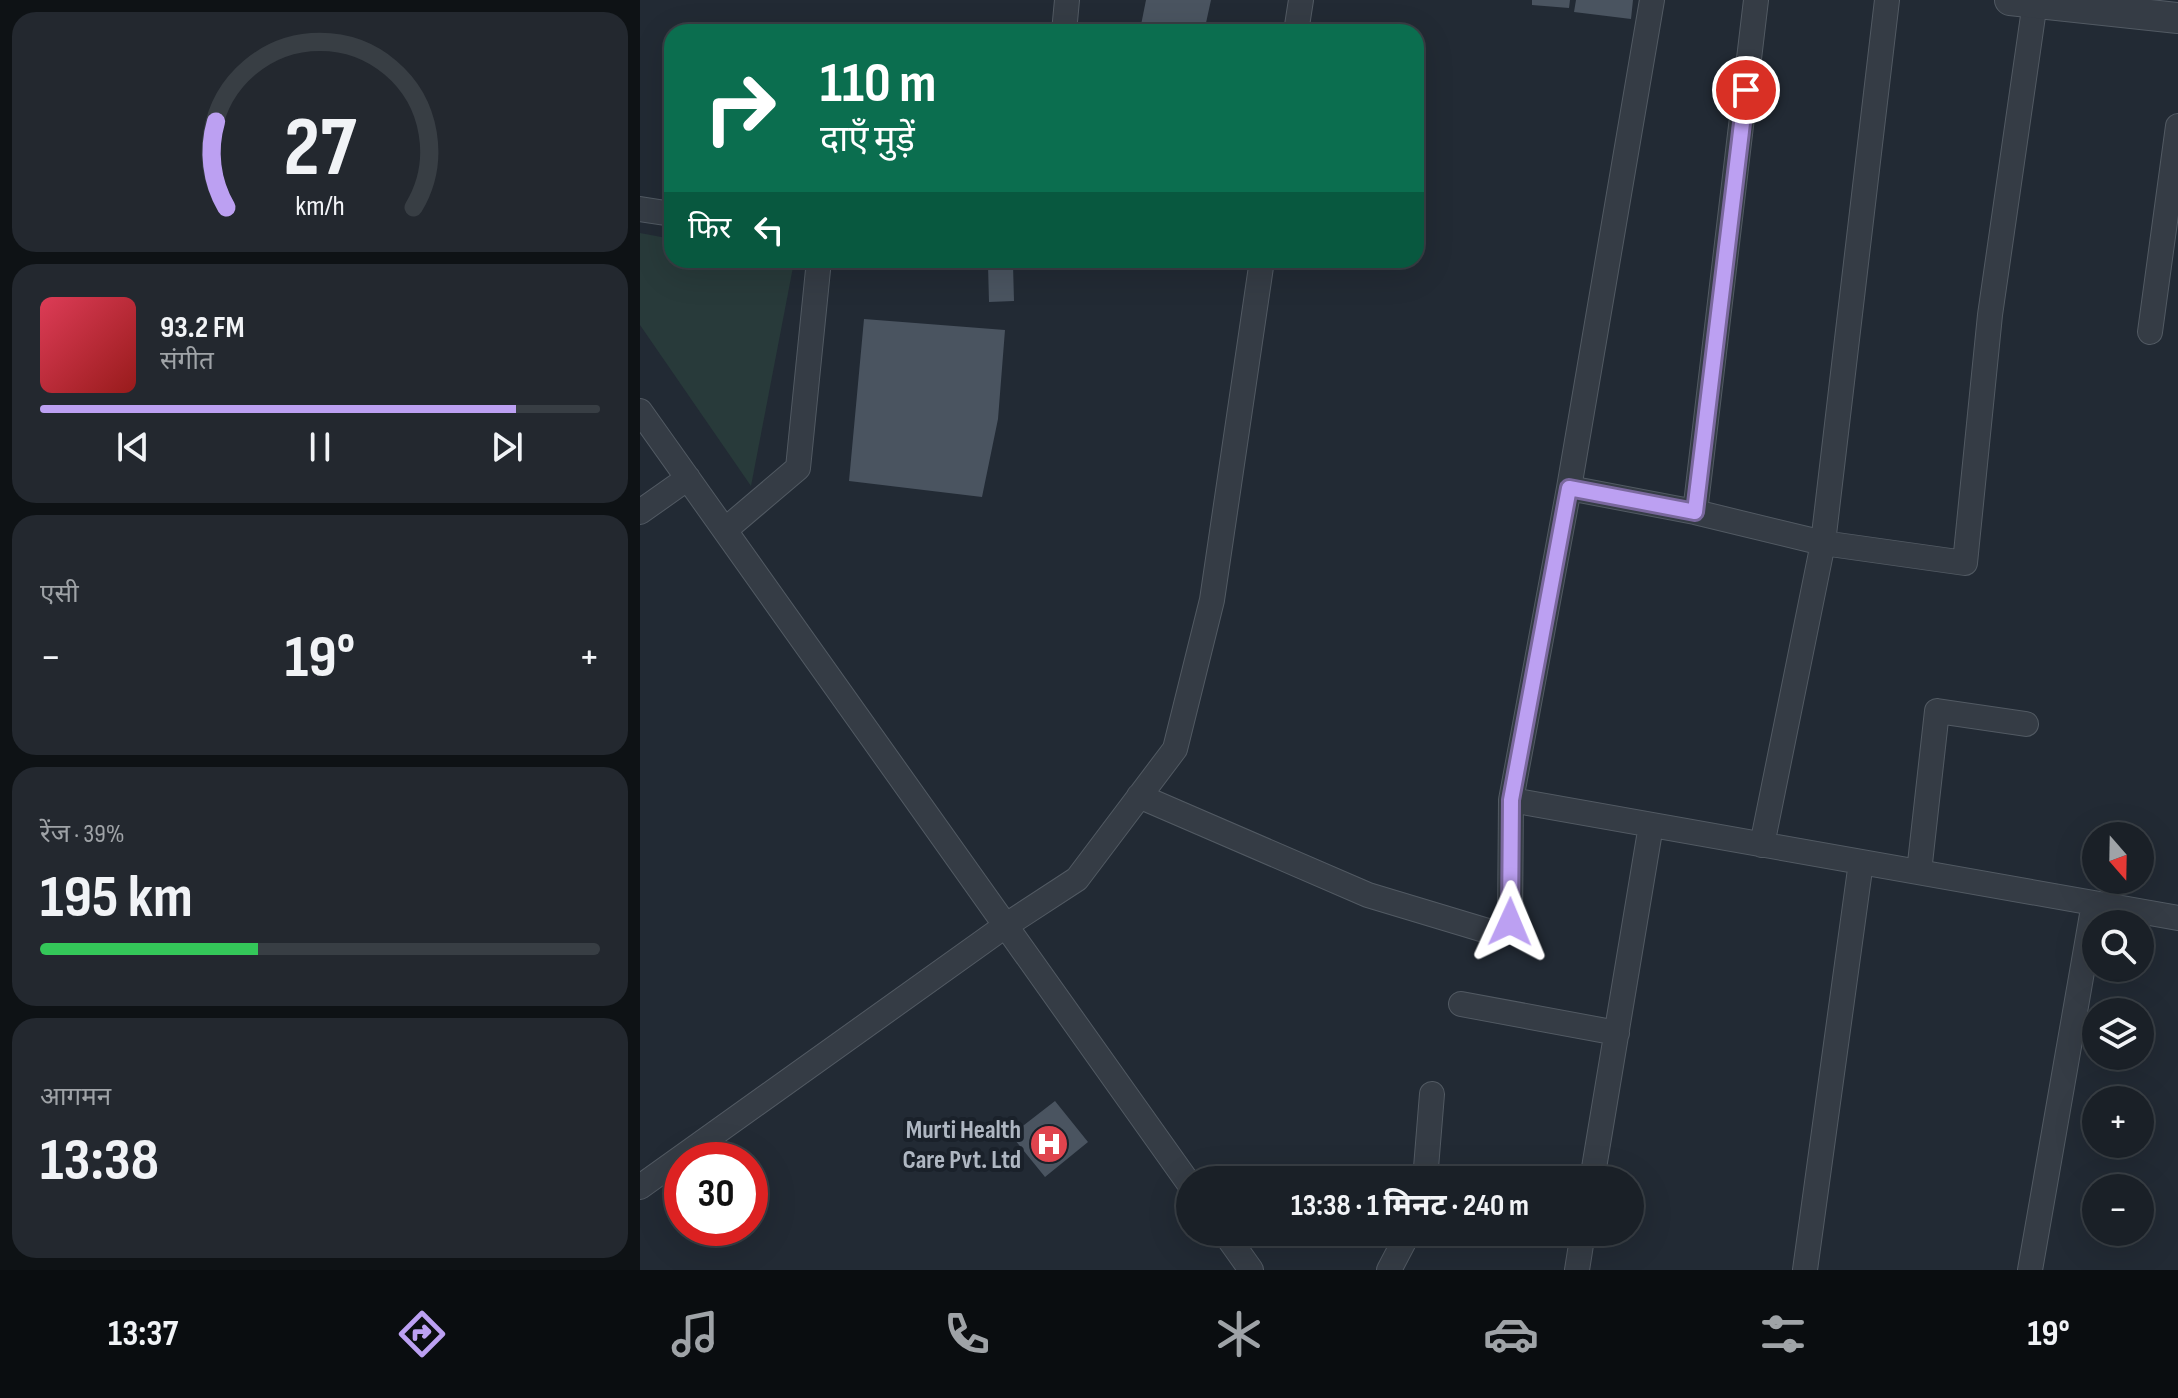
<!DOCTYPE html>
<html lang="hi">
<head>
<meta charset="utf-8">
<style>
  :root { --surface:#1a2027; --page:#23282f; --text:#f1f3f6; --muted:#9fa3a7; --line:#383e44; --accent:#bca0f2 }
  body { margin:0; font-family:"Sofia Sans Condensed","Noto Sans Devanagari",sans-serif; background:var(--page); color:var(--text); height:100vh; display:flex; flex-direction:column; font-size:30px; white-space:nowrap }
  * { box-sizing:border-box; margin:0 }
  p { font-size:26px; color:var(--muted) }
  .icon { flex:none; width:44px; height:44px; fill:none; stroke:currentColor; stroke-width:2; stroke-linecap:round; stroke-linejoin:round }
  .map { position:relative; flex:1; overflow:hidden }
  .drawer { display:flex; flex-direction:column; gap:12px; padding:12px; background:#0e1215; width:640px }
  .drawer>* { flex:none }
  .banner { position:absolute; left:24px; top:24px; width:760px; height:244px; border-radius:24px; box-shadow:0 8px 32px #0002,0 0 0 2px var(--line); background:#0b6e4f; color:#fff; overflow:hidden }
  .needle { width:52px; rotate:160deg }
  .tools { position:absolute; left:1442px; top:822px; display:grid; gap:16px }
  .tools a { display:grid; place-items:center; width:72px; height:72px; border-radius:50%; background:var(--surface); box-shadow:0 8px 32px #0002,0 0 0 2px var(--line); font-size:40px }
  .speed { position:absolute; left:24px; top:1142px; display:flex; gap:16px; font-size:40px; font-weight:700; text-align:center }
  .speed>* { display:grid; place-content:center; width:104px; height:104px; border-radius:50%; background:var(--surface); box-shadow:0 8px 32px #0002,0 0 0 2px var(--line); line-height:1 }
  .speed .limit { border:12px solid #d22; background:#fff; color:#111 }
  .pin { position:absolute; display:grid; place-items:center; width:68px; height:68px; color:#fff; margin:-34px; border:4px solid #fff; border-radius:50%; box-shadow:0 2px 8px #0007 }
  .me { position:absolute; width:88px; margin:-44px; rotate:1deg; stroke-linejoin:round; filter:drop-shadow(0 0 6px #0008) }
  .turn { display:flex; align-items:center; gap:28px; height:168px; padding:0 24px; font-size:36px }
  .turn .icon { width:104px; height:104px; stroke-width:2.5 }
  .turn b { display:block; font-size:56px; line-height:68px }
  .then { display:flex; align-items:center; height:76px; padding:0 24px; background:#0003; gap:16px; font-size:30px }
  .big { font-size:60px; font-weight:700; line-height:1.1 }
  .drawer .widget { flex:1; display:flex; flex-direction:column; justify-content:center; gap:12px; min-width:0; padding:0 28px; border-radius:24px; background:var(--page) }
  .drawer .dial { align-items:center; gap:0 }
  .dial svg { height:208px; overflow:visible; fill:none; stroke:var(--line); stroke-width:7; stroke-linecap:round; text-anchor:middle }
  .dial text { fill:var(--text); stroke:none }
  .song { display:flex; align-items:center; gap:24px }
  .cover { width:96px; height:96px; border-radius:12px; background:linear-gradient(135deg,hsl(350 70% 55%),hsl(0 70% 35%)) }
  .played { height:8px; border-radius:4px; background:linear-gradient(90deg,var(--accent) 85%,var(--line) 85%) }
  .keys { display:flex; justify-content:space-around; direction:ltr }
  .heat { display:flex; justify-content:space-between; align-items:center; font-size:44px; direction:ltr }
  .charge { height:12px; border-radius:6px; background:linear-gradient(90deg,#34c759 39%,var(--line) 0) }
  .trip { position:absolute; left:536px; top:1166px; width:468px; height:80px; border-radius:40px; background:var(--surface); box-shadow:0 8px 32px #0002,0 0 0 2px var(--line); font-weight:700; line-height:80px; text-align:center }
  .tab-bar { display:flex; height:128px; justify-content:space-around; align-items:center; background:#0a0d10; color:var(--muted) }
  .tab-bar .icon { width:56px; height:56px }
  .tab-bar .active { color:var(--accent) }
  .tab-bar b { font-size:36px; color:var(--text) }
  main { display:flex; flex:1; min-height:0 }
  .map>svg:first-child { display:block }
  .green { fill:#283a3a }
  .building { fill:#4a5460 }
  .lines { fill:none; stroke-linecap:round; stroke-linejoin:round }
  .minor-casing { stroke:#525a63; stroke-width:26 }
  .tertiary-casing { stroke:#525a63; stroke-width:32 }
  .minor { stroke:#353c45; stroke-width:24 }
  .tertiary { stroke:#353c45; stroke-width:30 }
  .route-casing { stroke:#7a689d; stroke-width:20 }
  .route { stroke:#bca0f2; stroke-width:14 }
  .labels { text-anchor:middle; stroke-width:8; stroke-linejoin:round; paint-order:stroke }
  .poi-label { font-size:26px; font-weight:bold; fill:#afb7c2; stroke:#1a212a; text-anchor:end }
</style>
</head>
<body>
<main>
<section class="drawer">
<div class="widget dial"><svg viewBox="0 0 100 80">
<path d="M14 69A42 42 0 1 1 86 69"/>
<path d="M14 69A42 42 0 0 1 10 36" stroke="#bca0f2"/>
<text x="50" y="56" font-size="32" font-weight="700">27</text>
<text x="50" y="72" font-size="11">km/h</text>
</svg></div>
<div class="widget">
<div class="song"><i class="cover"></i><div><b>93.2 FM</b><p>संगीत</p></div></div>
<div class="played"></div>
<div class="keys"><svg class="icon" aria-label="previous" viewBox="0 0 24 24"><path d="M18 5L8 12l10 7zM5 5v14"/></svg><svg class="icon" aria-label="pause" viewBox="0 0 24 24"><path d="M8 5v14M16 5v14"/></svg><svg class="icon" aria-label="next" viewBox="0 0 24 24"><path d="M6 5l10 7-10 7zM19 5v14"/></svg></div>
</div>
<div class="widget"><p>एसी</p>
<div class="heat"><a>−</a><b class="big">19°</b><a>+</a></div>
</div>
<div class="widget"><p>रेंज · 39%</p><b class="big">195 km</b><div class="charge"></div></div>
<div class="widget"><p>आगमन</p><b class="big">13:38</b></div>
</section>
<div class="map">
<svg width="1538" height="1270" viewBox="0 0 1538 1270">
  <rect width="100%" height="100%" fill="#222a34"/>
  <path class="green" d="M0,233L32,239V260L154,262L111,486L0,325Z"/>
  <path class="building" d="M506,0H571L564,32L500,30Z
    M892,0H930L929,8L892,5Z
    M936,0H993L991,19L934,12Z
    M348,265H373L374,301L349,302Z
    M224,319L365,330L358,419L342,497L209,481Z
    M415,1101L448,1142L405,1177L371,1135Z"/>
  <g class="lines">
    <g class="minor-casing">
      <path id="minor" d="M1012,0L929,488L1055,512L1183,543L1325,563L1350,315L1395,2
        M424,32L427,0
        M656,32L661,0
        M0,209L32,214
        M1510,332L1538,126
        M0,411L550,1185
        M0,512L48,478
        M1055,512L1116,0
        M85,530L158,468L179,260
        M499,796L728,895L851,932L870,922L871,800L929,488
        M871,800L1538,918
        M1122,845L1183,543L1247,0
        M1279,872L1297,711L1386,724
        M821,1004L977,1033
        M785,1180L792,1094
        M952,1180L1011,825
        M0,1187L365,926L437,879L535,749L572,600L622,260
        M584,1232L611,1270
        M749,1270L769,1232
        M937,1270L943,1232
        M1165,1270L1221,862
        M1390,1270L1454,903"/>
    </g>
    <g class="tertiary-casing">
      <path id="tertiary" d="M1370,0L1538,18"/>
    </g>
    <use href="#minor" class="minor"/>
    <use href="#tertiary" class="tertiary"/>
  </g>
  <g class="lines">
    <g class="route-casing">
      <path id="route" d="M870,922L871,800L929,488L1055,512L1106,90"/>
    </g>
    <use href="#route" class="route"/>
  </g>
  <defs>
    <g id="hospital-disc" transform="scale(2)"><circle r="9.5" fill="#e0444e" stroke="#1a212a"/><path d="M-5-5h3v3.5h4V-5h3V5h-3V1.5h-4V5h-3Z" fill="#fff"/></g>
  </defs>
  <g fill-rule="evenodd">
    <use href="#hospital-disc" x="409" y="1144"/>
  </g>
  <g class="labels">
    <g class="poi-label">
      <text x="381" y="1138">Murti Health<tspan x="381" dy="30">Care Pvt. Ltd</tspan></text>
    </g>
  </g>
</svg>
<div class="tools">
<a><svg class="needle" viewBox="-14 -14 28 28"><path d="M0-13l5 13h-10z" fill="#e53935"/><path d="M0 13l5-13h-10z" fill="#9fa3a7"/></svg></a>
<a><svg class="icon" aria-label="search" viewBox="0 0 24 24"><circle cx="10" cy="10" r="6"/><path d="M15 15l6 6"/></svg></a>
<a><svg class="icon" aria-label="layers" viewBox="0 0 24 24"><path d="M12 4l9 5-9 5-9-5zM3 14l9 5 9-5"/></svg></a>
<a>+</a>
<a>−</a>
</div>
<div class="speed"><div class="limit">30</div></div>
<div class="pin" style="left:1106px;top:90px;background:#d93025"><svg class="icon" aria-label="arrive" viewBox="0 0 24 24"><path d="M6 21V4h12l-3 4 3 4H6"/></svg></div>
<svg class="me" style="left:870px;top:922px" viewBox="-20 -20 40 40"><path d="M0-17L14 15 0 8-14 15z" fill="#bca0f2" stroke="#fff" stroke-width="4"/></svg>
<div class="trip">13:38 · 1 मिनट · 240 m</div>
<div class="banner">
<div class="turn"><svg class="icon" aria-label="right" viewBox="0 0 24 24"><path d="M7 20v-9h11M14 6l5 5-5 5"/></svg><div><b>110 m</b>दाएँ मुड़ें</div></div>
<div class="then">फिर<svg class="icon" aria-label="left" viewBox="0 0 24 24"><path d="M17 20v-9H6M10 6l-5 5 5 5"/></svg></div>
</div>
</div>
</main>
<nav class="tab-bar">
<b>13:37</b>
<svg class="icon active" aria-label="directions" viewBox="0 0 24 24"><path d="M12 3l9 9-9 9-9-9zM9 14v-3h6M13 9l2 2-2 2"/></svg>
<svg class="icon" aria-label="music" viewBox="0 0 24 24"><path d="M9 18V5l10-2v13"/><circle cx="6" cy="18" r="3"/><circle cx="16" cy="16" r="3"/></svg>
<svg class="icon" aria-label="phone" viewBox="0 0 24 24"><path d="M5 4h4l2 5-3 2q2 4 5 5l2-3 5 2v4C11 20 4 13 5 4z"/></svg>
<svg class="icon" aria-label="climate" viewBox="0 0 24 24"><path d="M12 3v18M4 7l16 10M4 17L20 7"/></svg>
<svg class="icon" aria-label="car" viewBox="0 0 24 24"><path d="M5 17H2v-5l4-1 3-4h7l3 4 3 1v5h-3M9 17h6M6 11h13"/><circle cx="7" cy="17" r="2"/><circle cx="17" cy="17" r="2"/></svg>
<svg class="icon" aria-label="filters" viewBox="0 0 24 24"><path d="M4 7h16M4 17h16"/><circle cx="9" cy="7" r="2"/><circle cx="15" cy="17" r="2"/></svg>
<b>19°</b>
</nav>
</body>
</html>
